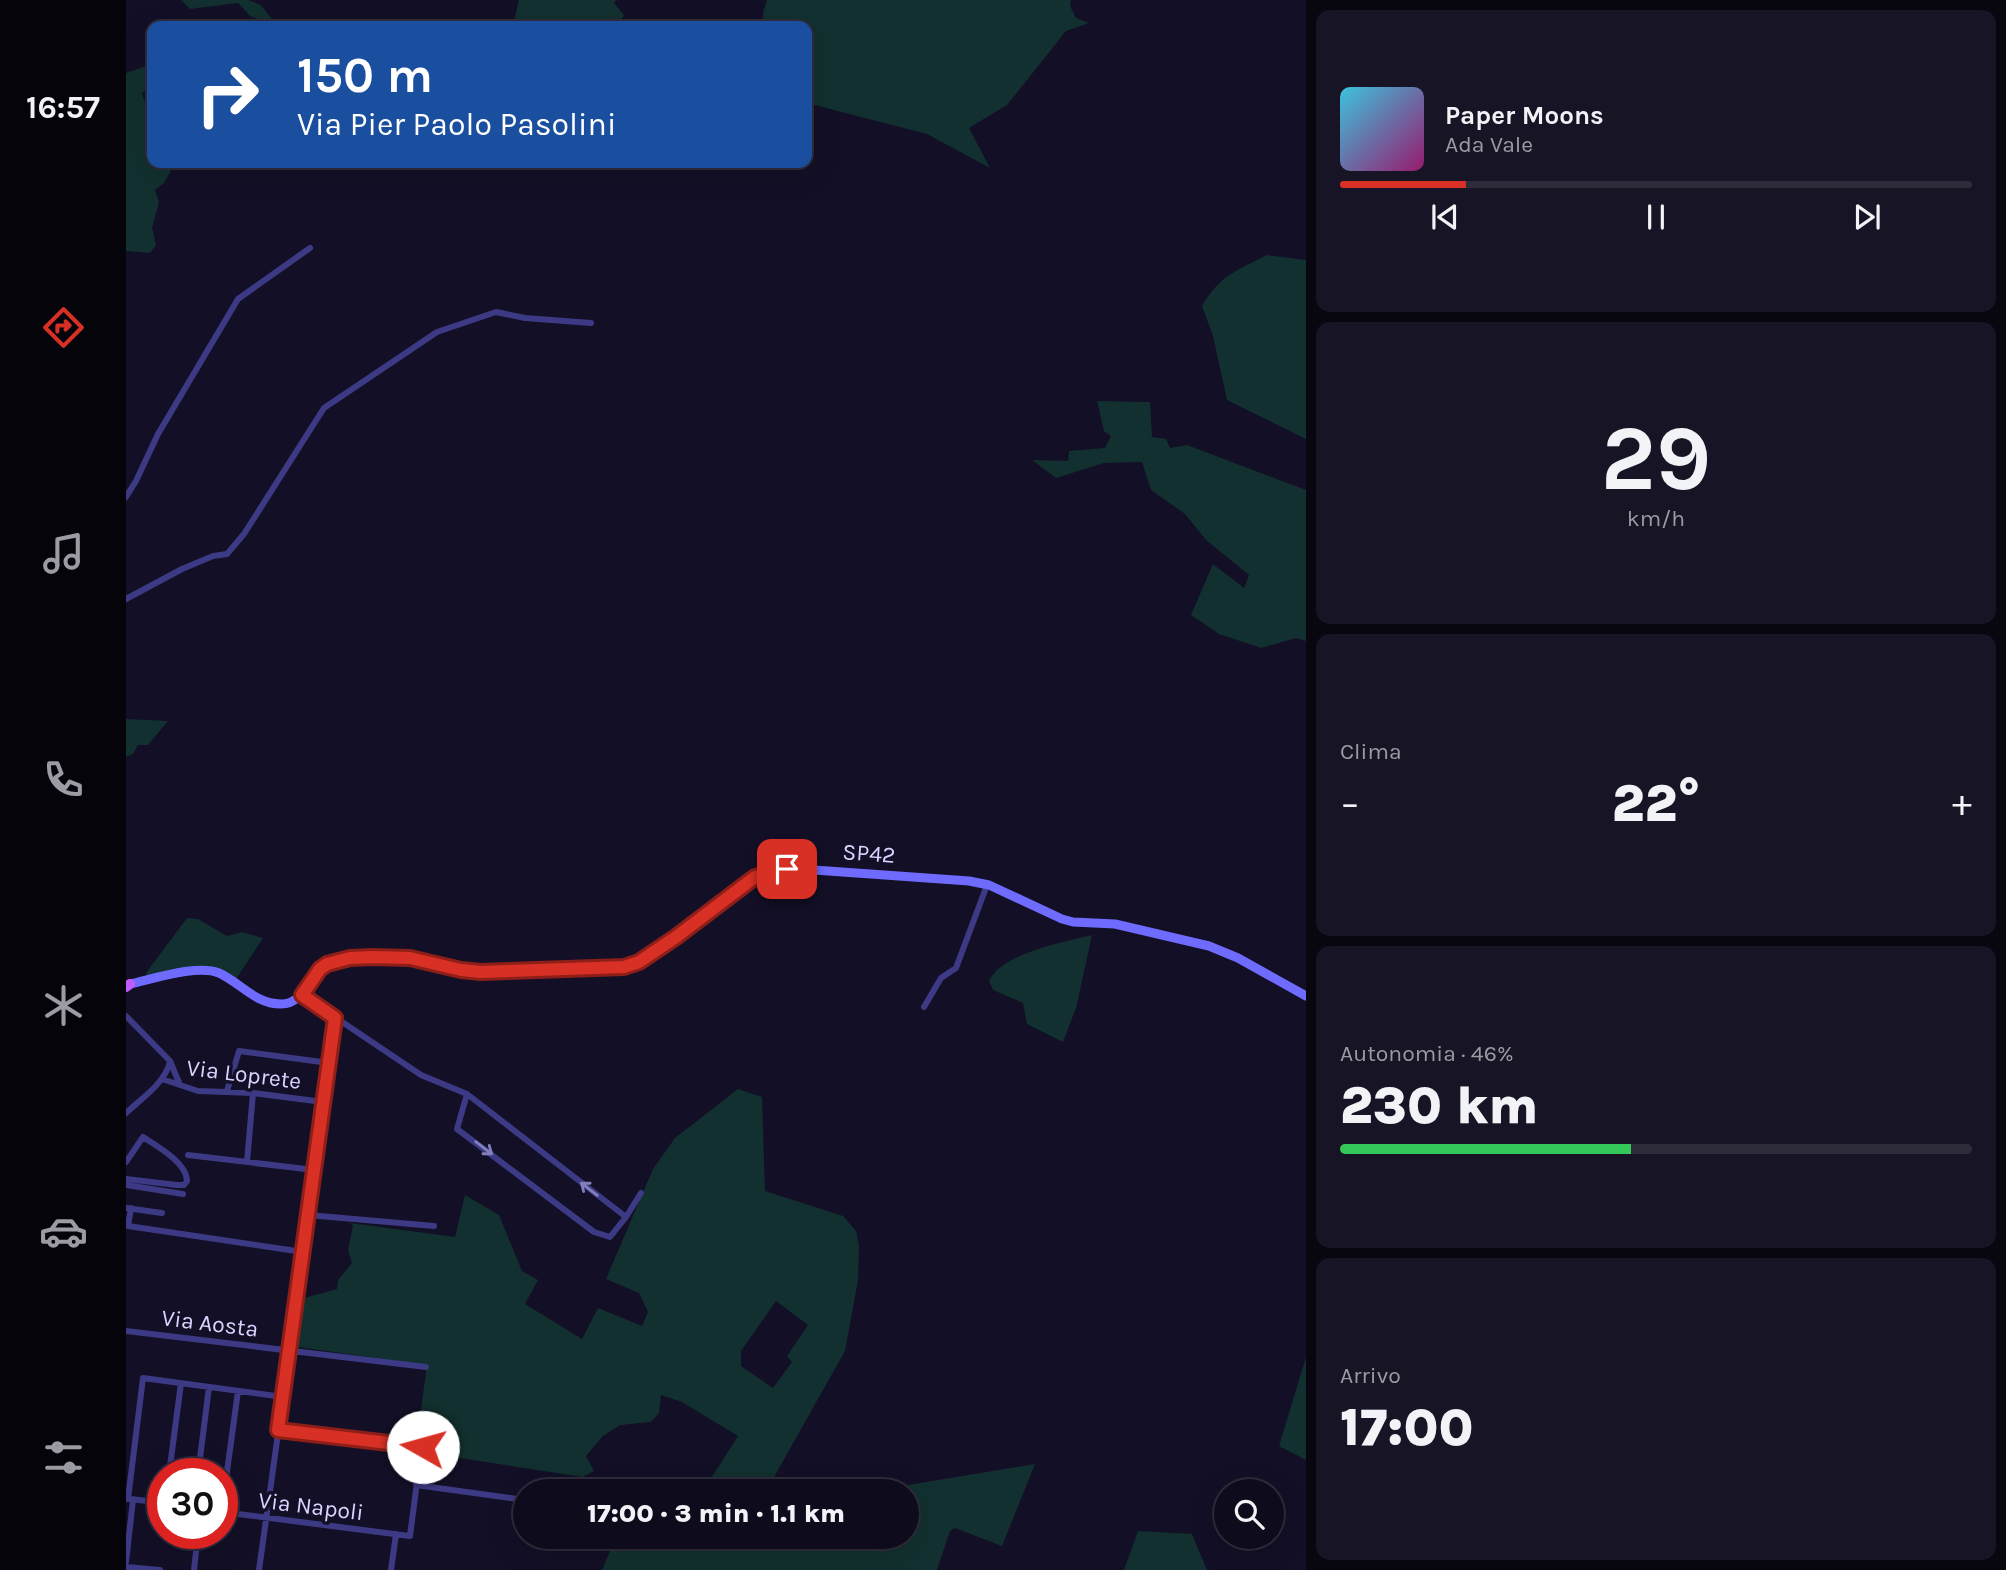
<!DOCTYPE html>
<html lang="it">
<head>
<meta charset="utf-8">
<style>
  :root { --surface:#0e0b1c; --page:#171425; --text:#f1f3f6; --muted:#9b9ba3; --line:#2e2b3b; --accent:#d93025 }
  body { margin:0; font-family:Karla,sans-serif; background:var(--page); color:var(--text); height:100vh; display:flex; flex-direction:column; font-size:26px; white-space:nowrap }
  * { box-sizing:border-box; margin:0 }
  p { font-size:23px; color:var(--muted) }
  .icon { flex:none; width:38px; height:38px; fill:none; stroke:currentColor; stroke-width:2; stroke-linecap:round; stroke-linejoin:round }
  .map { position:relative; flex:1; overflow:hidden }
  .details { display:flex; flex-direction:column; gap:10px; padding:10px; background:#08060f; width:700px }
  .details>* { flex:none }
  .top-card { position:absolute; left:21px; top:21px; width:665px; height:147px; border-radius:14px; box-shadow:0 7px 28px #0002,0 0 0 2px var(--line); background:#1a4fa0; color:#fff; overflow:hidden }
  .fabs { position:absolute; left:1088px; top:1479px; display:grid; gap:14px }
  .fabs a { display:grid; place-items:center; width:70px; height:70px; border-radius:50%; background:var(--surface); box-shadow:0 7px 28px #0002,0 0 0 2px var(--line); font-size:35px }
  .speed { position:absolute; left:21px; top:1458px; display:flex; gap:14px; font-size:35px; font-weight:700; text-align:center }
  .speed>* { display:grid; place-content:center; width:91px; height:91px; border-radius:50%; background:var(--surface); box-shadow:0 7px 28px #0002,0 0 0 2px var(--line); line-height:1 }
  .speed .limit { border:10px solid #d22; background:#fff; color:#111 }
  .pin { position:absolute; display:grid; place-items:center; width:60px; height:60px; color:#fff; margin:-30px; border-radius:14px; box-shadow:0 4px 10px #0006 }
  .me { position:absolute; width:77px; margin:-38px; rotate:277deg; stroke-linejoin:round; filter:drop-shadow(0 0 5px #0008) }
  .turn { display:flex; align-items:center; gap:24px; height:147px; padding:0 35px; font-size:32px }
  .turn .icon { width:91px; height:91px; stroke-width:2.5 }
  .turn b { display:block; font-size:49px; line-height:60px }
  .big { font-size:52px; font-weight:800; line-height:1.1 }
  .details .tile { flex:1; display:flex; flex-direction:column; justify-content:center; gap:10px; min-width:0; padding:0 24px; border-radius:14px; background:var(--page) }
  .details .dial { align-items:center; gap:0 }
  .dial b { font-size:91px; line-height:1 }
  .song { display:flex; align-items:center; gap:21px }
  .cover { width:84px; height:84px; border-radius:10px; background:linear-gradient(135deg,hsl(190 70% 55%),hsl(320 70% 35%)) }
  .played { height:7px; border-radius:4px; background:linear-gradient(90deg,var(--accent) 20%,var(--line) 20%) }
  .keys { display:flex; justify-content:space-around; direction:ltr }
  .heat { display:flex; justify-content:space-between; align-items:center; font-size:38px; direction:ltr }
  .charge { height:10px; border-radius:5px; background:linear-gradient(90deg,#34c759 46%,var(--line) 0) }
  .trip { position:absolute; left:387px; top:1479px; width:406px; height:70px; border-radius:35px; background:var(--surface); box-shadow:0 7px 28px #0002,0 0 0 2px var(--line); font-weight:800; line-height:70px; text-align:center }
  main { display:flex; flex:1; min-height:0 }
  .tabs { display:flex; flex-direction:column; width:126px; justify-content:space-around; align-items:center; background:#06040b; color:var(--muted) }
  .tabs .icon { width:49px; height:49px }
  .tabs .active { color:var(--accent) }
  .tabs b { font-size:32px; color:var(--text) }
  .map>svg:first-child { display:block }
  .green { fill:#12302f; fill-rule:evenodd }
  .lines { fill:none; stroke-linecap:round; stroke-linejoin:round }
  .street { stroke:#3d3a85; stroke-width:6 }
  .secondary { stroke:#6f6bff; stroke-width:9 }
  .primary { stroke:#c25bff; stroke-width:10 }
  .oneway { stroke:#837fbc }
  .route-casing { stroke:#8d1f18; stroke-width:18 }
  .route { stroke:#d93025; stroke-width:12 }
  .labels { text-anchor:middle; stroke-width:7; stroke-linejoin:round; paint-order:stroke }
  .street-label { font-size:23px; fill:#d9d4ff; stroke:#130f26 }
</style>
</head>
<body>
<main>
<nav class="tabs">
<b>16:57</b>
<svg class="icon active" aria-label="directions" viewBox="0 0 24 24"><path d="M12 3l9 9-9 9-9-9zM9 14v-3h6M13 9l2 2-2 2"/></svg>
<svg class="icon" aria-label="music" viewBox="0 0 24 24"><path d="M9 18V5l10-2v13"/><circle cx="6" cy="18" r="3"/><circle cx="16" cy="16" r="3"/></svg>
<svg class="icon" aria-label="phone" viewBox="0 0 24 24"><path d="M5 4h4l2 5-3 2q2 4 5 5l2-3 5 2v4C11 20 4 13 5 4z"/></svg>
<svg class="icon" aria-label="climate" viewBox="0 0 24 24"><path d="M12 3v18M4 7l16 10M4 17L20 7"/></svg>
<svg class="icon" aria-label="car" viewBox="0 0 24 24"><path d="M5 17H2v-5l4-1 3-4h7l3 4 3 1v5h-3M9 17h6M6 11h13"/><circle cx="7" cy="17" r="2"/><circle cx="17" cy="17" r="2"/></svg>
<svg class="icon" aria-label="filters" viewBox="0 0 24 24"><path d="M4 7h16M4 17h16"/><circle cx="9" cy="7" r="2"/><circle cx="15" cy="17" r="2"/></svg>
</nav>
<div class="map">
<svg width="1180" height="1570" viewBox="0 0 1180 1570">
  <rect width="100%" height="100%" fill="#130f26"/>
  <path class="green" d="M55,0H122L135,5L151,26L124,16L112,3L64,9Z
    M393,0H490L488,3L498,15L492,25L493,26H387Z
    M641,0H945L944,6L950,18L963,23L940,31L881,105L843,128L864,168L801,134L681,103V26H637V12Z
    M26,64V83L16,93L20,106L26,108V163H49L38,183L29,190L33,202L26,228L30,245L24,253L0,251V73Z
    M1141,255L1180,260V439L1101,400L1087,336L1076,306C1094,275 1110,271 1141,255Z
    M971,401L1024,402L1026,437L1040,439L1044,448L1061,445L1180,490V641L1170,638L1135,648L1093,634L1065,615L1087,564L1118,588L1123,575L1080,540L1059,514L1025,490L1016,462L978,463L930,478L906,460L942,461L943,451L979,448L985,436L978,431Z
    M0,719L42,721L22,745H12L7,754L0,757Z
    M61,918L72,919L101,936L116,932L137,938L110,979L81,966L21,977L20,973Z
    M966,935L950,1008L937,1042L901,1024L897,1003L867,990L863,981C876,953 938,942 966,935Z
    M612,1089L636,1097L639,1191L717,1216L730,1231L733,1246L732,1280L719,1351L647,1479L657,1491H577L612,1436L556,1402L535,1395L533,1413L525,1422L494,1425L477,1436L460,1456L468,1471L457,1477L301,1453L291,1439L301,1365L172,1347L178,1298L211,1289L212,1280L226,1263L222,1250L227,1226L224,1223L329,1237L339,1195L373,1215L396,1271L412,1280L399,1304L456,1339L472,1308L516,1326L522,1312L513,1293L480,1279L527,1169L549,1138ZM650,1301L682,1325L661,1356L666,1362L647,1388L615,1366V1351Z
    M1180,1357V1460L1153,1446Z
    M909,1464L876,1546L829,1528L824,1531L811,1570H476L490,1537L780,1536V1491H746Z
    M1012,1531L1066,1534L1081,1570H998Z"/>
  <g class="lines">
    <path class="street" d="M0,497L10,481L32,434L112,299L184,248
      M0,599L56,569L87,556L101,554L118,534L198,408L311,332L370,312L399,318L465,323
      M176,995L295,1075L341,1094L500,1217L484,1237L468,1232L331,1129L341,1094
      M798,1007L815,978L830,968L861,885
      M0,1016L44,1061L54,1085
      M36,1079L72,1091L127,1093L197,1102
      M101,1091L113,1051L203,1063
      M0,1113C16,1098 38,1084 44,1062
      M62,1155L188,1170
      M0,1162L17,1137C31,1146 61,1163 61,1181L58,1185H51L0,1179
      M121,1162L127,1093
      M0,1185L57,1194
      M0,1208L36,1213
      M5,1208L2,1226L177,1252
      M182,1215L308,1226
      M500,1217L515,1193
      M0,1331L300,1367
      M152,1430L297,1447
      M43,1474L55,1383
      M72,1474L83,1387
      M290,1485L399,1500
      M2,1499L17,1378L157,1397
      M5,1499L37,1503
      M96,1508L112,1391
      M96,1512L284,1536L291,1482L298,1441
      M0,1562L7,1500
      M0,1567L34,1570
      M68,1570L72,1533
      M133,1570L210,1018
      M265,1570L270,1534"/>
    <path class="secondary" d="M4,984C27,979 72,964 93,973C115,983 129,1004 155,1004C181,1004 184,969 206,962C215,959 224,958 233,958C249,956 265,956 281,958C306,961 329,970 355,972L498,967L513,962L550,937L629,877L646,872L674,869L843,881L863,885L936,919L947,922L989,924L1083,946L1112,958L1180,996"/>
    <path class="primary" d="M0,987L4,984"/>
  </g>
  <defs><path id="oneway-shaft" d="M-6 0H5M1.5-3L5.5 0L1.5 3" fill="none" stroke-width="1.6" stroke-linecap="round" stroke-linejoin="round" transform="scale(1.75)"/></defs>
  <g class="oneway">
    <use href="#oneway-shaft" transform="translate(358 1148) rotate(37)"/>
    <use href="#oneway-shaft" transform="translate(463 1189) rotate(-142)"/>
  </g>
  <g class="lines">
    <g class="route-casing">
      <path id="route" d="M297,1447L152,1430L209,1018L176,995L194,969L201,964L224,958L246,957L284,958L335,970L355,972L498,967L513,962L550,937L629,877L661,869"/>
    </g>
    <use href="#route" class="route"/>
  </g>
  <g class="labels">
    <g class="street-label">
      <text transform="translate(743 853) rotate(4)" y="8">SP42</text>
      <text transform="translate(118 1074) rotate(7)" y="8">Via Loprete</text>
      <text transform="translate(84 1323) rotate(7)" y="8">Via Aosta</text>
      <text transform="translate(185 1506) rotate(7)" y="8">Via Napoli</text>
    </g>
  </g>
</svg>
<div class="fabs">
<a><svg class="icon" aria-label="search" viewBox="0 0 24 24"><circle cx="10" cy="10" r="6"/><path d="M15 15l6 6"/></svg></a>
</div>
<div class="speed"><div class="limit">30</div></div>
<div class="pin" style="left:661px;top:869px;background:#d93025"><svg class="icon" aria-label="arrive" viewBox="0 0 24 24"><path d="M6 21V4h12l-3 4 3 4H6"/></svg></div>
<svg class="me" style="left:297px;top:1447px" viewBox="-20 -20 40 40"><circle r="19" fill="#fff"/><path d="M0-13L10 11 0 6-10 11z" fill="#d93025"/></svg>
<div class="trip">17:00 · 3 min · 1.1 km</div>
<div class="top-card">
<div class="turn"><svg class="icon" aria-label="right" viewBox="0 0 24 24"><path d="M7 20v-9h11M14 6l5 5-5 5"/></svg><div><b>150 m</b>Via Pier Paolo Pasolini</div></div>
</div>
</div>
<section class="details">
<div class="tile">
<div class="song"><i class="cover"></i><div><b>Paper Moons</b><p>Ada Vale</p></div></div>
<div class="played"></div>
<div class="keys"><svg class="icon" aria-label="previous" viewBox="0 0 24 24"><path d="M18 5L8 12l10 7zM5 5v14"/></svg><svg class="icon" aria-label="pause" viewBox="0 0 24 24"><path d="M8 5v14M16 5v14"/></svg><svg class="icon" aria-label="next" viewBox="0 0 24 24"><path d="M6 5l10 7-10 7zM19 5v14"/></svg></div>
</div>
<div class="tile dial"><b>29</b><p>km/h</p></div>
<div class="tile"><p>Clima</p>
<div class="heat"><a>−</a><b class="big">22°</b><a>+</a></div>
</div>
<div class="tile"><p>Autonomia · 46%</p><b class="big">230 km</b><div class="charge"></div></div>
<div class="tile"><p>Arrivo</p><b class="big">17:00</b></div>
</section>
</main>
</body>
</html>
